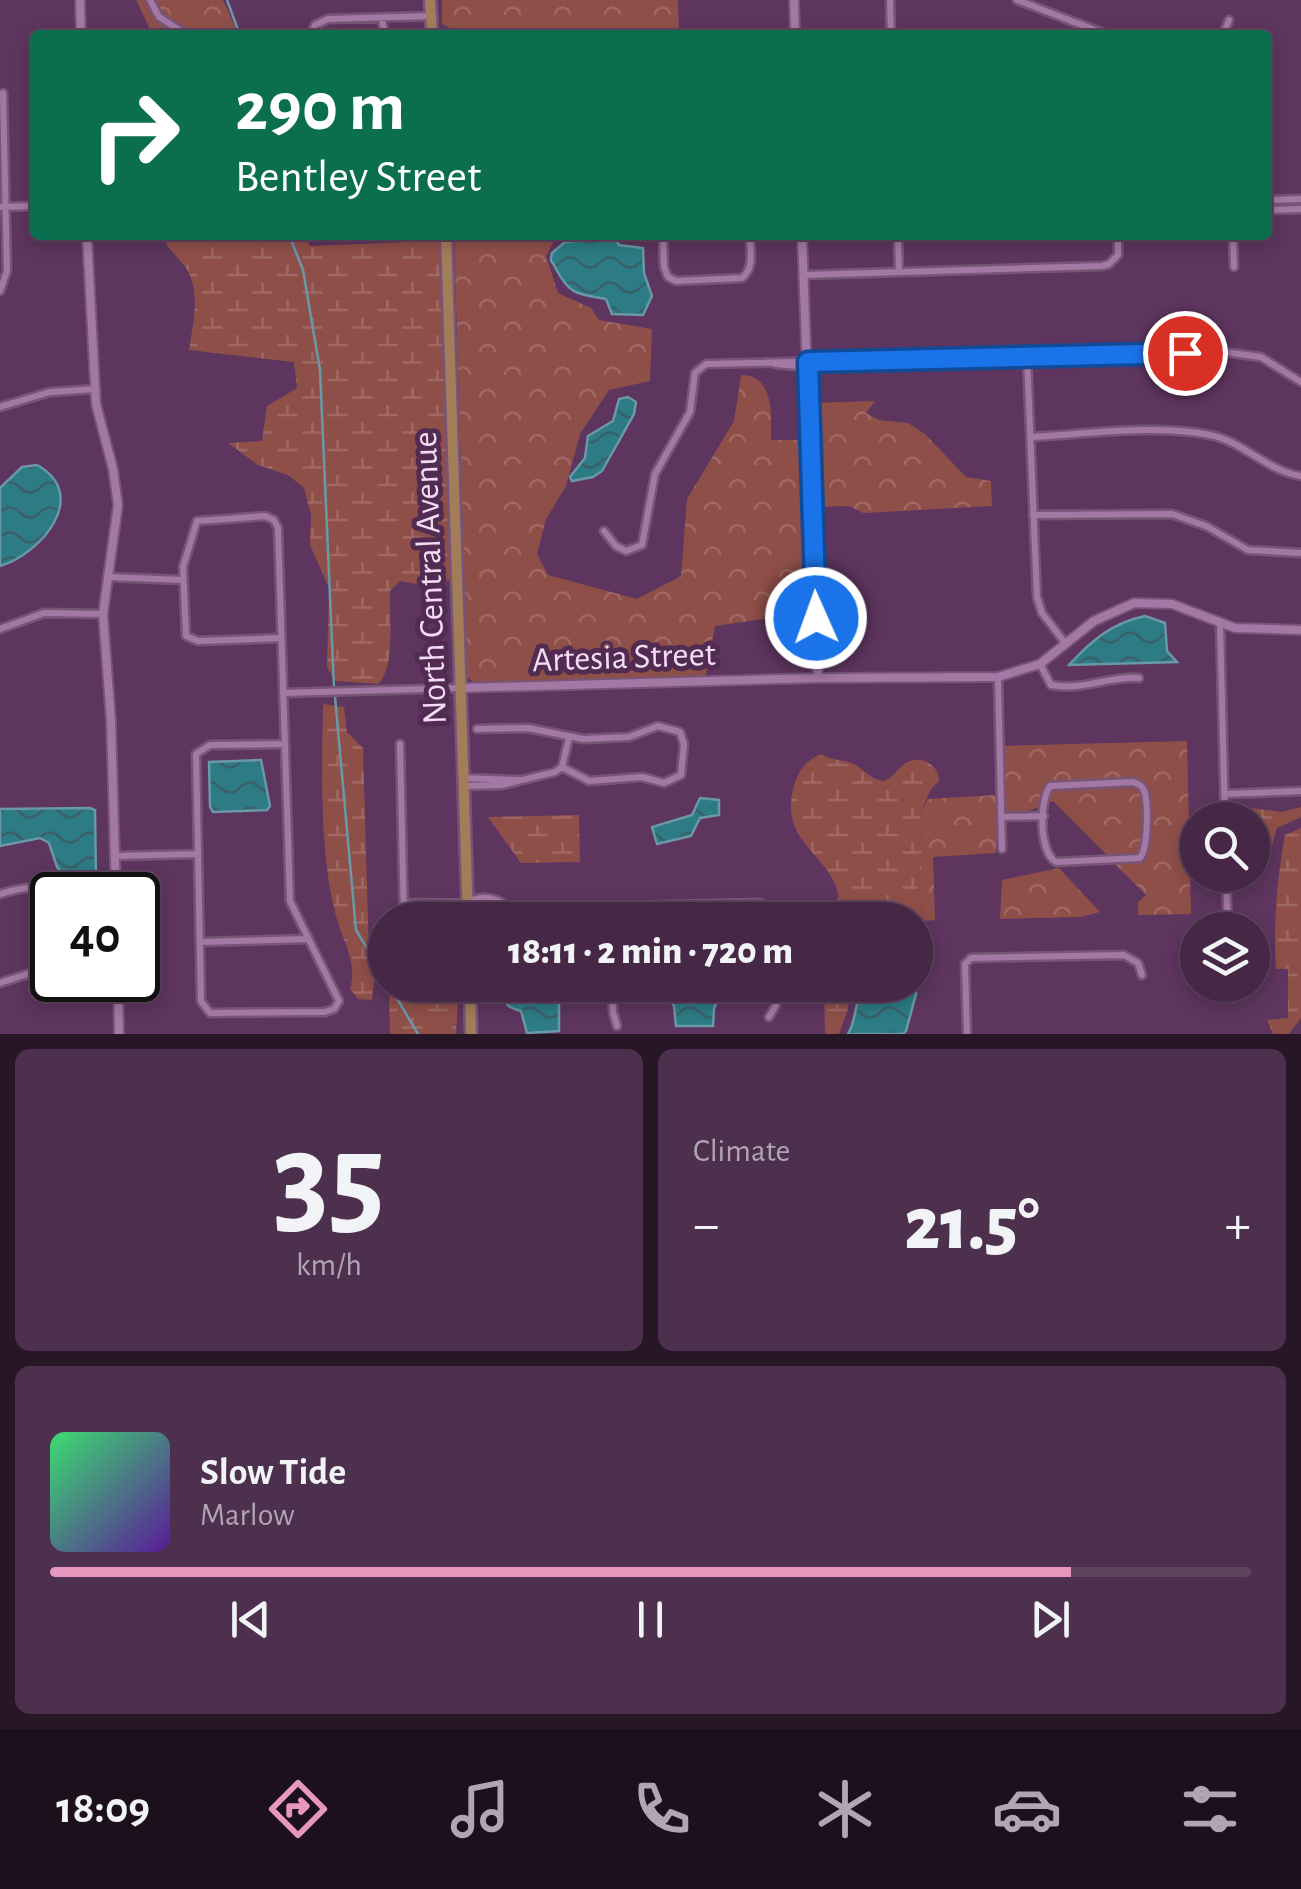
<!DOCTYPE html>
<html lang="en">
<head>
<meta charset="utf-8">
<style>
  :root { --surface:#462846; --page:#4d304d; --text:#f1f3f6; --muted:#b0a6b3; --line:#5e445f; --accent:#e797bd }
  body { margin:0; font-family:"Alegreya Sans",sans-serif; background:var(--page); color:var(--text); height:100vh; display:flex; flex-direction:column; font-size:38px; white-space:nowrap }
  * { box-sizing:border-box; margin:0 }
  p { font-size:32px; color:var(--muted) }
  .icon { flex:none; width:55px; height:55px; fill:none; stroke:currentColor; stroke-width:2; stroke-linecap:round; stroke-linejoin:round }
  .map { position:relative; height:1034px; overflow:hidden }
  .side { display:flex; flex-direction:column; gap:15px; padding:15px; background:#261626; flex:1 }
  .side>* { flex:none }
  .banner { position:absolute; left:30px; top:30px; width:1242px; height:210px; border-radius:10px; box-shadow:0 5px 15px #0003,0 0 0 2px var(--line); background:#0b6e4f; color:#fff; overflow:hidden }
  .fabs { position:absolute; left:1180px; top:802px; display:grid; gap:20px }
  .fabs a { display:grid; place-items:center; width:90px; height:90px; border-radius:50%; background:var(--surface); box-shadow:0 5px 15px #0003,0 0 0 2px var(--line); font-size:50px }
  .speed { position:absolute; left:30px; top:872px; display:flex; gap:20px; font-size:50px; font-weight:700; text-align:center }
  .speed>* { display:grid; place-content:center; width:130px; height:130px; border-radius:50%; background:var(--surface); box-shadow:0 5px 15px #0003,0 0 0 2px var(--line); line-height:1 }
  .speed .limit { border:5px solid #111; border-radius:15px; background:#fff; color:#111 }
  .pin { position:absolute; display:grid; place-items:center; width:85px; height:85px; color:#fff; margin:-42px; border:5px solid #fff; border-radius:50%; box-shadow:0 2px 10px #0007 }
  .me { position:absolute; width:110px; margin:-55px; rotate:358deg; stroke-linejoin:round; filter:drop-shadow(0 0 8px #0008) }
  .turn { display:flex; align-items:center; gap:35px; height:210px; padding:0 40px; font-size:45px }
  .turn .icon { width:130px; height:130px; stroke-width:2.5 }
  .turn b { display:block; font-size:70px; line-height:85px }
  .big { font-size:75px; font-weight:800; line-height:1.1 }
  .side .card { flex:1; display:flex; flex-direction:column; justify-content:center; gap:15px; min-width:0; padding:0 35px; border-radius:15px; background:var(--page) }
  .side .dial { align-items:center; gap:0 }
  .dial b { font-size:130px; line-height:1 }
  .song { display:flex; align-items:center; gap:30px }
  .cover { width:120px; height:120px; border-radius:15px; background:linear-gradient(135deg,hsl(140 70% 55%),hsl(270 70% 35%)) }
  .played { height:10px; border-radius:5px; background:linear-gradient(90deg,var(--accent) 85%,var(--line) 85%) }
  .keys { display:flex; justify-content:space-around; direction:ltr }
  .heat { display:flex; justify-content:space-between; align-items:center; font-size:55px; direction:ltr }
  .side .tiles { flex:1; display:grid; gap:15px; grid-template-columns:1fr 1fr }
  .card:last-child { grid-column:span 2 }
  .trip { position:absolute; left:368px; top:902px; width:565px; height:100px; border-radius:50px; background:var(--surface); box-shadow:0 5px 15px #0003,0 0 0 2px var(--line); font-weight:800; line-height:100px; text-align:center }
  .tabs { display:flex; height:160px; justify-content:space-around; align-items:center; background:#1c101c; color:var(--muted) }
  .tabs .icon { width:70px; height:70px }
  .tabs .current { color:var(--accent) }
  .tabs b { font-size:45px; color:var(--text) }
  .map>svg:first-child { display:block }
  .forest { fill:url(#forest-crowns) }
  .wetland { fill:url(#wetland-marsh) }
  .water { fill:url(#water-waves); stroke:#6998a6; stroke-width:2.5 }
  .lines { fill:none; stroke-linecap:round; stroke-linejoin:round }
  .stream { stroke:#6998a6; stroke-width:2.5 }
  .minor-casing { stroke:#757; stroke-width:11 }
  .tertiary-casing { stroke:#757; stroke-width:12 }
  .primary-casing { stroke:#757; stroke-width:15 }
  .minor { stroke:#a478a4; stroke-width:6 }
  .tertiary { stroke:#a478a4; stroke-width:8 }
  .primary { stroke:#a37c5a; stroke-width:10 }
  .route-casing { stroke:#114b97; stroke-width:25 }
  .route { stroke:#1a73e8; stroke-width:18 }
  .labels { text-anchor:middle; stroke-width:10; stroke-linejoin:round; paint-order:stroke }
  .street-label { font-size:35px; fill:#f4dcf4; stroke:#512b52 }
</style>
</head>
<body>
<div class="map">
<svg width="1301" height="1034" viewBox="0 0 1301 1034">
  <defs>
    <pattern id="forest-crowns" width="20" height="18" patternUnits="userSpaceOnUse" patternTransform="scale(2.5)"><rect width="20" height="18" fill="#8f4f49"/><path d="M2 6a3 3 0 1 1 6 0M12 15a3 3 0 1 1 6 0" fill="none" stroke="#9f6864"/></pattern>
    <pattern id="wetland-marsh" width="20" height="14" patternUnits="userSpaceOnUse" patternTransform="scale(2.5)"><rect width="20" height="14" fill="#8f4f49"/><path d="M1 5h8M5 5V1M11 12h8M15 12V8" fill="none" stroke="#9f6864"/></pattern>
    <pattern id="water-waves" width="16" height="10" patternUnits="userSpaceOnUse" patternTransform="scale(2.5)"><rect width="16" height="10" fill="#2d7b84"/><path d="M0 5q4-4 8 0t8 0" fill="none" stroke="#3a6169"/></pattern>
  </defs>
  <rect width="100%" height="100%" fill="#5d355e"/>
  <path class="forest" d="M136,0H223L239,35H153Z
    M442,0H678L679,35H463L442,24Z
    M454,235H567L556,238L546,256L558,293L591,308L599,320L652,329L650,381L609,390L580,434L566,486L546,519L537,554L548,575L637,599L681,576L687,499L734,421L741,375C775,375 771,416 771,440H801L807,613L715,626L705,678L475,683L467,677Z
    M875,401L866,413L879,420L908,423L925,434L966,477L991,481L992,506L863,513L849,506L815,507L811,403Z
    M1187,741L1191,914L1138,915V902L1146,895L1115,864L1140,862L1147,854L1148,794L1139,780L1052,781L1042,793L1041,806L1024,813L1004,814L1002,746Z
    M1133,785L1142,795L1143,847L1138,855L1109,857L1053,801L1047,803L1052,789L1058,787Z
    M997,787L996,853L933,857L935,920L924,921L917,891L922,846L920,814L928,799L996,795Z
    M1059,868L1100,912L1081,917L1000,919L1002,880Z"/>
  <path class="wetland" d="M163,235H303L310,246L433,241V235H443L454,580L417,584L400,581L390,591C389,615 396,668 378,684L335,681L327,667L329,588L310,545L311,515L304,488L288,475L258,465L228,443L262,441L267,406L297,388L294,362L189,350C193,325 201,291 186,268C178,256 166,249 163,235Z
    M323,704L344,707L347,732L363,748L369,953L375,972L372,1000L358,999L350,989C358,961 343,943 336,916C319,852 322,771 323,704Z
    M821,754C832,761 843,759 854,764C866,771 870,779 884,781C893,777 896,771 903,765C918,753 939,763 939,781L931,789L920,814L922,846L917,891L924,921L915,927V920H826L839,897C830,852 780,845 793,789C798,772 804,761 821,754Z
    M1245,807L1282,812L1301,807V817L1277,828L1268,859L1264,855L1260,828L1253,825L1252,820H1240Z
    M579,815L580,862L521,863L488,817Z
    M1301,828V1018L1289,1034H1273L1267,1020L1288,1018V969H1276C1273,923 1277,880 1285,835Z
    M389,985H459L456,1034H390Z
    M824,985H849L848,1009L839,1034H825Z"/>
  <path class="water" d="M596,235H613L619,245L643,248L644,273L652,296L643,315L612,314L606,299C577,294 570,295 556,269C550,256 550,266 552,253L565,242L593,239Z
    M628,397L636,402L634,414L602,471L593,477L572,481L570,477L585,458L588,436L613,421L619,399Z
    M37,465C91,495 41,554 0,566V488L22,467Z
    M1145,616L1165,623L1167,651L1177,662L1069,665C1092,640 1112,623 1145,616Z
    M261,760L270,806L267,810L213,812L210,807L209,762Z
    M700,798L719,800V815L700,818L691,836L657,844L652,827L692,815Z
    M90,808L95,810L96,880L70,884L57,867L49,843L40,838L0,846V809Z
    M915,954L916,994L906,1031L903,1034H848C857,1020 854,999 865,987L915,985Z
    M506,985H559V1031L527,1033L521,1011C502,1006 507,1004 506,985Z
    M663,985H723L714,1009L713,1026H676L674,1006Z"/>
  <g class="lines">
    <path class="stream" d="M227,0L240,35
      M289,235L303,270L320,370L334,687
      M335,697L356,930L385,978
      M389,985L418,1034"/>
    <g class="minor-casing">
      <path id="minor" d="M150,0L159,17L187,35
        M890,0L891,35
        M1017,0L1108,35
        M382,18L384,35
        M311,35L315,25L328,19L430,16
        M1223,35L1229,20
        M1268,200L1301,199
        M0,207L35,206
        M1268,210L1301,209
        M663,235L664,267L668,277L676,281L742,278C755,267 750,251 750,235
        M898,235L899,272
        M1233,235L1234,267
        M803,275L1102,266L1109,264L1118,255V235
        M0,291L7,271L3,93
        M1027,357L1037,597L1042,613L1066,644
        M775,364L797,366L807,363
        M0,407L50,392L96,389
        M1031,437C1086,434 1156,424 1210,435C1244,442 1267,471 1301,476
        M1033,515L1172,514L1206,526L1248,550L1301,553
        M604,531L616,546L626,551L642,545L655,474L690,412L695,373L706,364L1224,352L1261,357L1301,382
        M107,577L182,580
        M1220,623L1225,820
        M0,629L44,613L103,614
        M281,638L198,641L186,636L183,567L197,521L265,516L274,520L278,528L290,901L339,1001L334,1009L325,1012L210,1013L201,1001L196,754L210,745L285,744
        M1040,664L1051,685C1082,691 1109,676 1139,678
        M998,677L1002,849
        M283,693L460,688
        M477,729L528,728L583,739L629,737L658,726L680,732L684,744L681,775L664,783L642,777L589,781L562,767
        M400,744L404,920
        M463,778L518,780
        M1133,782C1140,785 1142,785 1145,793C1148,807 1148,848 1140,858L1056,862C1039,851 1039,803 1050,786Z
        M465,786L502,785L555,772L562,767L569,738
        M1224,794L1301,791
        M1001,817L1044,816
        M114,856L198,854
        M1226,875L1228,930
        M0,894C21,888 34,883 52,895
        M469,901C493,891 506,905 525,920
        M405,903L504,904
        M417,903L418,920
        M591,920L620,906L759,903L771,907L774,920
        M200,942L308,939
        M0,983L52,966
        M612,985L613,1012L617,1026
        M769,1017L776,1005L775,985
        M967,1034L965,964L971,958L1124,955L1138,963L1142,975"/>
    </g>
    <g class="tertiary-casing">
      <path id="tertiary" d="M80,0L81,35
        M794,0L795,35
        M87,235L96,404L113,469L118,505L103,614L111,721L116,895
        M802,235L818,678
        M460,688L818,678L998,677L1040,664L1094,621L1134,603L1172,604L1235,628L1301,630
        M118,980L119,1034"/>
    </g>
    <g class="primary-casing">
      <path id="primary" d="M430,0L432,35
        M446,235L468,920
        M470,985L471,1034"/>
    </g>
    <use href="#minor" class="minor"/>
    <use href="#tertiary" class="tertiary"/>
    <use href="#primary" class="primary"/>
  </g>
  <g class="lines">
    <g class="route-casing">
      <path id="route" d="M816,618L808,362L1185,353"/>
    </g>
    <use href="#route" class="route"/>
  </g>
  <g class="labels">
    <g class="street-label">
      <text transform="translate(429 578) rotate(-92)" y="12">North Central Avenue</text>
      <text transform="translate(624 656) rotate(-2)" y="12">Artesia Street</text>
    </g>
  </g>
</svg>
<div class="fabs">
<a><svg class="icon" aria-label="search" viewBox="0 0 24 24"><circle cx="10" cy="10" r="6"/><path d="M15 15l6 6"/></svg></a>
<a><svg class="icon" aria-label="layers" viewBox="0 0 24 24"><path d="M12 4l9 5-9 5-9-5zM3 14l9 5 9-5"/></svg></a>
</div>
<div class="speed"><div class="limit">40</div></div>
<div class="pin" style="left:1185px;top:353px;background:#d93025"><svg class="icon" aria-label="arrive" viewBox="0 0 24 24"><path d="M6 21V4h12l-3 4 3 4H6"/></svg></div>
<svg class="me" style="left:816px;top:618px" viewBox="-20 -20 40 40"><circle r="17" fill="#1a73e8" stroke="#fff" stroke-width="3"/><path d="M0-11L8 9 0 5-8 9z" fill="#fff"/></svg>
<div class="trip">18:11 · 2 min · 720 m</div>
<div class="banner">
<div class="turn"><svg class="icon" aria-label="right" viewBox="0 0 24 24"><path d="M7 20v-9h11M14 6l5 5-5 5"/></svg><div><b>290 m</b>Bentley Street</div></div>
</div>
</div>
<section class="side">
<div class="tiles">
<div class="card dial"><b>35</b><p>km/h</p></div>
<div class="card"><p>Climate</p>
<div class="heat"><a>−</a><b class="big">21.5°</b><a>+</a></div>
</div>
<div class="card">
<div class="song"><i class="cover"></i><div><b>Slow Tide</b><p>Marlow</p></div></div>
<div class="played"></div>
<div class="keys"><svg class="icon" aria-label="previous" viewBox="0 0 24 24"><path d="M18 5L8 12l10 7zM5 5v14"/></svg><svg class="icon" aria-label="pause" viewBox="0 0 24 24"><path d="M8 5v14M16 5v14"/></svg><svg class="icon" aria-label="next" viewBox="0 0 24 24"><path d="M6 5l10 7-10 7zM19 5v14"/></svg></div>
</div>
</div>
</section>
<nav class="tabs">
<b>18:09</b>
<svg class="icon current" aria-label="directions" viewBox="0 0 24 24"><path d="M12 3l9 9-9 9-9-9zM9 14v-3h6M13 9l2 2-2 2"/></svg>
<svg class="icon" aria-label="music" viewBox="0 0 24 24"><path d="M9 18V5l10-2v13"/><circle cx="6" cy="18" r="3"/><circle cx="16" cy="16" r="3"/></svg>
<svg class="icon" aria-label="phone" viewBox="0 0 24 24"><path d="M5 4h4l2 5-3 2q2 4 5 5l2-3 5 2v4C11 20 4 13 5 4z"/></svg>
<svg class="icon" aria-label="climate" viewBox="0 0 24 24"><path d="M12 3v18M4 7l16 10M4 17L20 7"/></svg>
<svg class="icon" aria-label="car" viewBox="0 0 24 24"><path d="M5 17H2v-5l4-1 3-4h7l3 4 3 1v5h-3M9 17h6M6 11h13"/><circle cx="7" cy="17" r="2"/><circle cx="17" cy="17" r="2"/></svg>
<svg class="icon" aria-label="filters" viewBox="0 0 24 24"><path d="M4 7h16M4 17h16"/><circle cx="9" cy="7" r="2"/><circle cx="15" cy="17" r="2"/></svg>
</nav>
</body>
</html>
